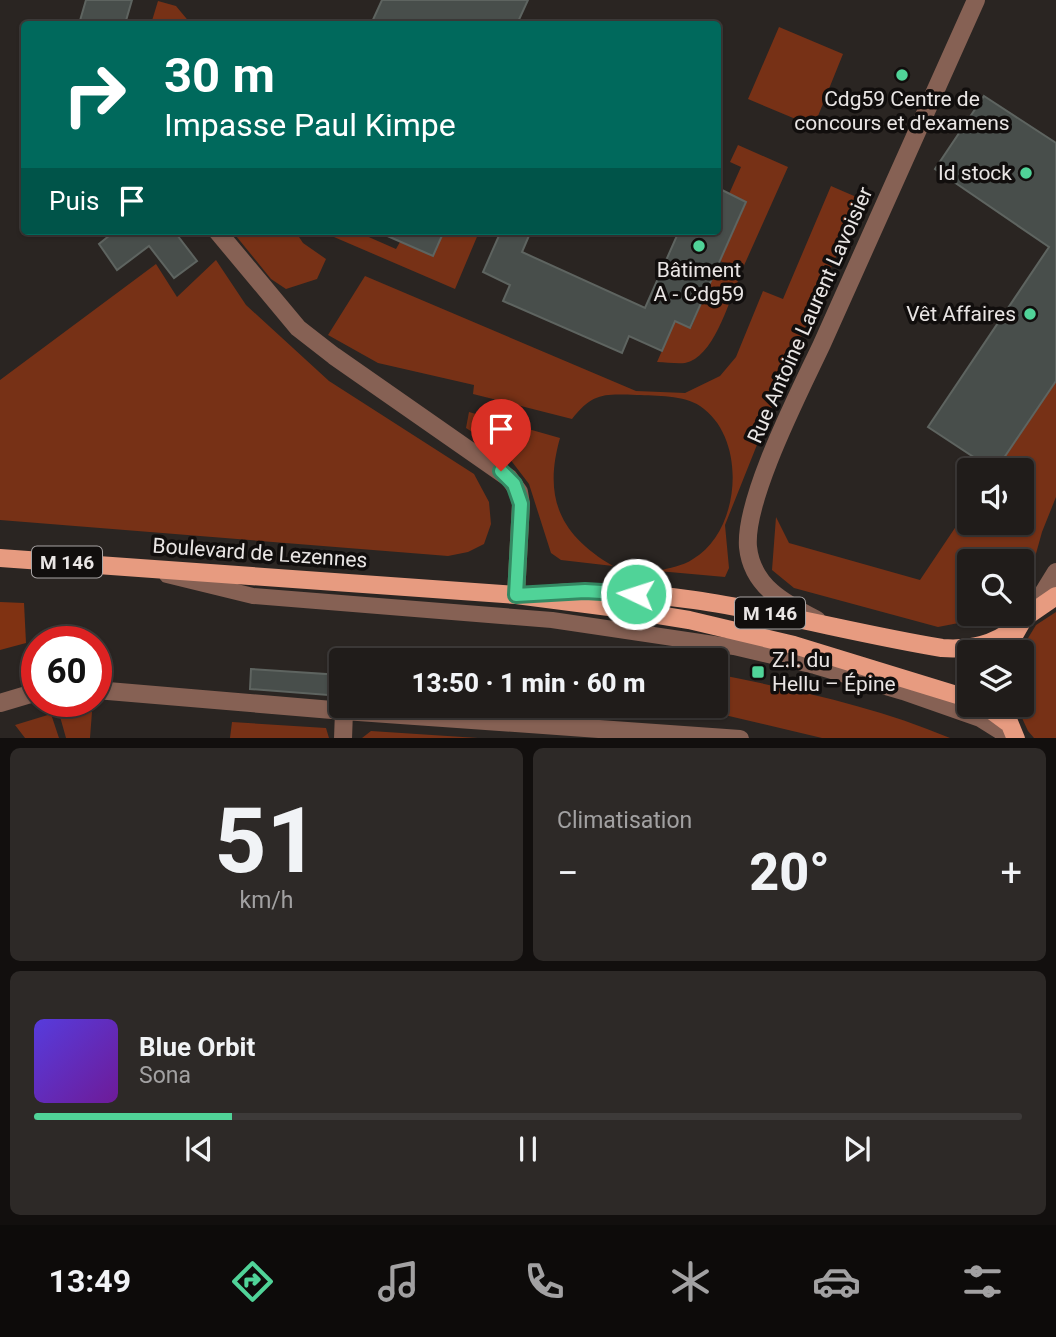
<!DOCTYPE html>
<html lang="fr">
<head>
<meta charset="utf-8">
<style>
  :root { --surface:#201c1a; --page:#2d2927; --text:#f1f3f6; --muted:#a2a1a2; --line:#3d3a39; --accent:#50d398 }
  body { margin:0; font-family:Roboto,sans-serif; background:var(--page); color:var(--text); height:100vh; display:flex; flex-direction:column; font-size:26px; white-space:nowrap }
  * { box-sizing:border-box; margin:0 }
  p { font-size:23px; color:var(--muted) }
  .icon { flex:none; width:38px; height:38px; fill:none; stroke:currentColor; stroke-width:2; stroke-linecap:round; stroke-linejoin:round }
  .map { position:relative; height:738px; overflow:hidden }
  .panel { display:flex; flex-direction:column; gap:10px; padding:10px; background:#120f0e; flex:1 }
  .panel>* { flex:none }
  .banner { position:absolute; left:21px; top:21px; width:700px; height:214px; border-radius:7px; box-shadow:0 2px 5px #0004,0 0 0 2px var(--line); background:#00695c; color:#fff; overflow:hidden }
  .buttons { position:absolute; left:957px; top:458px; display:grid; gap:14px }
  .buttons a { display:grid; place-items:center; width:77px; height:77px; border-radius:7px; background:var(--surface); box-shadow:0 2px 5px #0004,0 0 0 2px var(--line); font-size:35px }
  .speed { position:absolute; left:21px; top:626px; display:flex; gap:14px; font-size:35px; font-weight:700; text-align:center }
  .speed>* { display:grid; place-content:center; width:91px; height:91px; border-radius:50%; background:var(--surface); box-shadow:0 2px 5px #0004,0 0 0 2px var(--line); line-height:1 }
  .speed .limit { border:10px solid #d22; background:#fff; color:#111 }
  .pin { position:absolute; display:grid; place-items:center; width:60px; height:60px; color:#fff; margin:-72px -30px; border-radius:50% 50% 50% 0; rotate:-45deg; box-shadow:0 0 7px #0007 }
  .pin .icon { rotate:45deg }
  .me { position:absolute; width:77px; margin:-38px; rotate:274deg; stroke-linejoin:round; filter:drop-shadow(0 0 5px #0008) }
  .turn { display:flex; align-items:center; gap:24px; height:147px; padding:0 28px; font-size:32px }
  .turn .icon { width:91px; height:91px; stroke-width:2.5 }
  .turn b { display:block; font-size:49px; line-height:60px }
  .then { display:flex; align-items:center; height:66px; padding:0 28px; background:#0003; gap:14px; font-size:26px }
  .big { font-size:52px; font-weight:800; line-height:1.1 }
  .panel .widget { flex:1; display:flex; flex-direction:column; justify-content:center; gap:10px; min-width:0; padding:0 24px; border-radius:10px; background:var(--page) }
  .panel .dial { align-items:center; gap:0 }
  .dial b { font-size:91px; line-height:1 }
  .song { display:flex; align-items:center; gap:21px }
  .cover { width:84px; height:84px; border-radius:10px; background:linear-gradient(135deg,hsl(250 70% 55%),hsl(280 70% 35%)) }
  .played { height:7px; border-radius:4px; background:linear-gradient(90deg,var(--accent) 20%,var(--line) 20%) }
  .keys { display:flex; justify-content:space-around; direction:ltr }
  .heat { display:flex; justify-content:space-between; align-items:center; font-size:38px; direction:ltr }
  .panel .tiles { flex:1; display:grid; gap:10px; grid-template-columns:1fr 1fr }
  .widget:last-child { grid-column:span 2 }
  .trip { position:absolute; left:329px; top:648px; width:399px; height:70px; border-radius:7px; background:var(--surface); box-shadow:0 2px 5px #0004,0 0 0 2px var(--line); font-weight:800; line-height:70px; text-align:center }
  .tab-bar { display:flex; height:112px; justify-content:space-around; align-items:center; background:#0d0b0a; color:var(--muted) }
  .tab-bar .icon { width:49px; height:49px }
  .tab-bar .selected { color:var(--accent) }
  .tab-bar b { font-size:32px; color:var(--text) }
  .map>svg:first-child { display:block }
  .green { fill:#773116 }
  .forest { fill:#803212 }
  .building { fill:#484e4b; stroke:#5e6460; stroke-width:2 }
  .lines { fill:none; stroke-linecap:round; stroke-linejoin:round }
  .lane { stroke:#866154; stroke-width:16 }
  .street { stroke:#866154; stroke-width:18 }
  .primary { stroke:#e79b80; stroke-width:18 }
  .route-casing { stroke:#348963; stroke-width:18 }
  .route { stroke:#50d398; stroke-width:12 }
  .poi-dot { fill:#50d398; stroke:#110e0d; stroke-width:2.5 }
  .labels { text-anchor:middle; stroke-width:7; stroke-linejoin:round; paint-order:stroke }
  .shield { fill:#110e0d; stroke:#a8a4a4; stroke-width:2 }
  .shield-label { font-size:19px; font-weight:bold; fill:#e9e5e4 }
  .poi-label { font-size:21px; fill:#e9e5e4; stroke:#110e0d }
  .street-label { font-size:21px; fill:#e9e5e4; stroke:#110e0d }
</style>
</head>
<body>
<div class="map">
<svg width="1056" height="739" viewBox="0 0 1056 739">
  <rect width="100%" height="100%" fill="#2a2522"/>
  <path class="green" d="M158,1L176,6L191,24H151Z
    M779,27L843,54L818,116L798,120L748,99Z
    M738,145L788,167L742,270L720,261L746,203L729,194L741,167L730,162Z
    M831,186L861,199L788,367L725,525L729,568L725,577L658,571C669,568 683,566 693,559C741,531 748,438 700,406C684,395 656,396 637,395C605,394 593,392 572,419L473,394L474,385L378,363L328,335L365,276L636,391L685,393L720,376L736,357L763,291L783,299Z
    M232,231H295L303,243L326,259L317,279L286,289L271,279Z
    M320,231H355L396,249L400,242L433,256L444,231L479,232L455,289Z
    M216,260L246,305L329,381L474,474L489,502L491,524L484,544L468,552L448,556L0,520V380L156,264L177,297Z
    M715,271L738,281C728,304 713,358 685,363C676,364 666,362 657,362L675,321L691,328Z
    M1056,381V497L1042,532L1032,568L1022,580V562H970V614H982L974,620L938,627L794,588L772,570L776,517L789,543L920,580L969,507L970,523H1022V471H995Z
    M469,412L560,438C543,498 560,535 613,566L561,560L551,553L529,484L506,454L466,428Z
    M1056,612V738H1034L1028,731L1016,705H1022V653H1019L1036,625Z
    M716,674C795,690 875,706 950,738H822L699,709V705H716Z
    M92,712L90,738H66L59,713Z
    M51,714L59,738H25L15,725Z
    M232,722L326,728L329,738H230Z
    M371,731L478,738H362Z"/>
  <path class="forest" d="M0,602L24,603L26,643L0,650Z"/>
  <path class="building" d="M86,0H132L125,24H79Z
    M382,0H528L517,24H371Z
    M984,96L1056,143V381L995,471L928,427L1049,247L935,169Z
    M718,188L746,202L690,328L675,321L662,351L629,336L622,353L503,301L510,285L483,272L501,231H531L522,252L645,308L679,231H718Z
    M115,231H174L197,261L174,278L149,246L117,270L99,244Z
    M376,231H444L433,256Z
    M251,669L341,675V696L250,689Z"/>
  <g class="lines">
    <path class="lane" d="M167,575L253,596L552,620L734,647L815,666L903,692L980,719L1012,739"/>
    <path class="street" d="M217,231L298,328L334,356L509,478L519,492L521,504L516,595
      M1032,611L1056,572
      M817,620C786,604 752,587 748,547C744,499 800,391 822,344C873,229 925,115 976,0
      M96,690L344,711L740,739
      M0,703L37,692
      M343,739L344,711"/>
    <path class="primary" d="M0,558L516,595L609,607L689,620L794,645L970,699
      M558,593C689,585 814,627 942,648C972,650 992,645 1017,627
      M1004,653L1024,618L1056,596
      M984,705L1007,722
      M1002,705L1016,739"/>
  </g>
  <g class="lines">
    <g class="route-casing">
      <path id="route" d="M501,471L514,484L521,504L516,595L585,591L636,594"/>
    </g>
    <use href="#route" class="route"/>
  </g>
  <g class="poi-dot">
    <circle cx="902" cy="75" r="7"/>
    <circle cx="1026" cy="173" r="7"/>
    <circle cx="699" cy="246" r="7"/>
    <circle cx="1030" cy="314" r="7"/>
    <rect x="751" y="665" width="14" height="14" rx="3.5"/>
  </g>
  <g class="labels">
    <g class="shield">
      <rect x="32" y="546.5" width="70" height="31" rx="5"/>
      <rect x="735" y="597.5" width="70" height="31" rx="5"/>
    </g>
    <g class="shield-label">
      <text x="67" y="569">M 146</text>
      <text x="770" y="620">M 146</text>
    </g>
    <g class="poi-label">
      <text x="902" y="106">Cdg59 Centre de<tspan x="902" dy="24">concours et d'examens</tspan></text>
      <text x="1012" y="180" text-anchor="end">Id stock</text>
      <text x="699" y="277">Bâtiment<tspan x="699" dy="24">A - Cdg59</tspan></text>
      <text x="1016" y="321" text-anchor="end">Vêt Affaires</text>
      <text x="772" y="667" text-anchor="start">Z.I. du<tspan x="772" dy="24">Hellu – Épine</tspan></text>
    </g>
    <g class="street-label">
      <text transform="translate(810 315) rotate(-66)" y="7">Rue Antoine Laurent Lavoisier</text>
      <text transform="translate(260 553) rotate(4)" y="7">Boulevard de Lezennes</text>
    </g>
  </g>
</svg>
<div class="buttons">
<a><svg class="icon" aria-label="sound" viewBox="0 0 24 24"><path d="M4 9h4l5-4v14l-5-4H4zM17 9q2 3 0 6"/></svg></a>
<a><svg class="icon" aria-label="search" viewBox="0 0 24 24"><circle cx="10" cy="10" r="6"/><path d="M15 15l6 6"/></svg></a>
<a><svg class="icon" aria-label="layers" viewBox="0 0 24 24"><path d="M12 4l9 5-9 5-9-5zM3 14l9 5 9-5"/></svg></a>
</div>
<div class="speed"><div class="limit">60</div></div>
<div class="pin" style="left:501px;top:471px;background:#d93025"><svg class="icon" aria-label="arrive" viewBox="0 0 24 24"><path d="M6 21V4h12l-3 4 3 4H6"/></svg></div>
<svg class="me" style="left:636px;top:594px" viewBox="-20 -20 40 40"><circle r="17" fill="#50d398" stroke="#fff" stroke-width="3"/><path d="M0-11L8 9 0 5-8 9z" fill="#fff"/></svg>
<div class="trip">13:50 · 1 min · 60 m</div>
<div class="banner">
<div class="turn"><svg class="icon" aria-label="right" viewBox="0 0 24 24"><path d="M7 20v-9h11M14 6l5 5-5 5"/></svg><div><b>30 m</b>Impasse Paul Kimpe</div></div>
<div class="then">Puis<svg class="icon" aria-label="arrive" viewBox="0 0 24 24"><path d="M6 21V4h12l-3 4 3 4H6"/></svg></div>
</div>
</div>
<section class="panel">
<div class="tiles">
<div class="widget dial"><b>51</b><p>km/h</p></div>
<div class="widget"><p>Climatisation</p>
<div class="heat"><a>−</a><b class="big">20°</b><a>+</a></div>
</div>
<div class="widget">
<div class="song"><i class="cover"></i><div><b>Blue Orbit</b><p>Sona</p></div></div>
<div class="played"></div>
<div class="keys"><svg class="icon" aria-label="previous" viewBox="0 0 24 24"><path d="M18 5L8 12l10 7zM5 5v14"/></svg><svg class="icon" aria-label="pause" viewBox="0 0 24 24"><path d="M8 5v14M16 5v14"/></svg><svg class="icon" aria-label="next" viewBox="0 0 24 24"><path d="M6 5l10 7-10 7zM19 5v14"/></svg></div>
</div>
</div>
</section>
<nav class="tab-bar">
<b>13:49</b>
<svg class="icon selected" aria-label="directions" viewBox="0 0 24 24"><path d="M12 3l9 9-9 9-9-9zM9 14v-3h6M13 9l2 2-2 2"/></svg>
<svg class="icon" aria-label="music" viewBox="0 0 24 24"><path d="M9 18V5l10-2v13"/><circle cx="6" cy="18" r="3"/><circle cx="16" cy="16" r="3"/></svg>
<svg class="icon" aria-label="phone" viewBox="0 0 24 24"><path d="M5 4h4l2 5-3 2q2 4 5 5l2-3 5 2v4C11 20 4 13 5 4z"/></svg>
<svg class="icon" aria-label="climate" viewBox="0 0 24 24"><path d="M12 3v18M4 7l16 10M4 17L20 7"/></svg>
<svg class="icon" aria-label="car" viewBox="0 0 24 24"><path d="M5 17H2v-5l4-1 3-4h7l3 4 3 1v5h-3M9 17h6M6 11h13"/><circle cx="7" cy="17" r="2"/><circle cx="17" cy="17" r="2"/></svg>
<svg class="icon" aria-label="filters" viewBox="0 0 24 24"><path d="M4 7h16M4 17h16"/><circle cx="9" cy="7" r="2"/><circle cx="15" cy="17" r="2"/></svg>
</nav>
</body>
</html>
